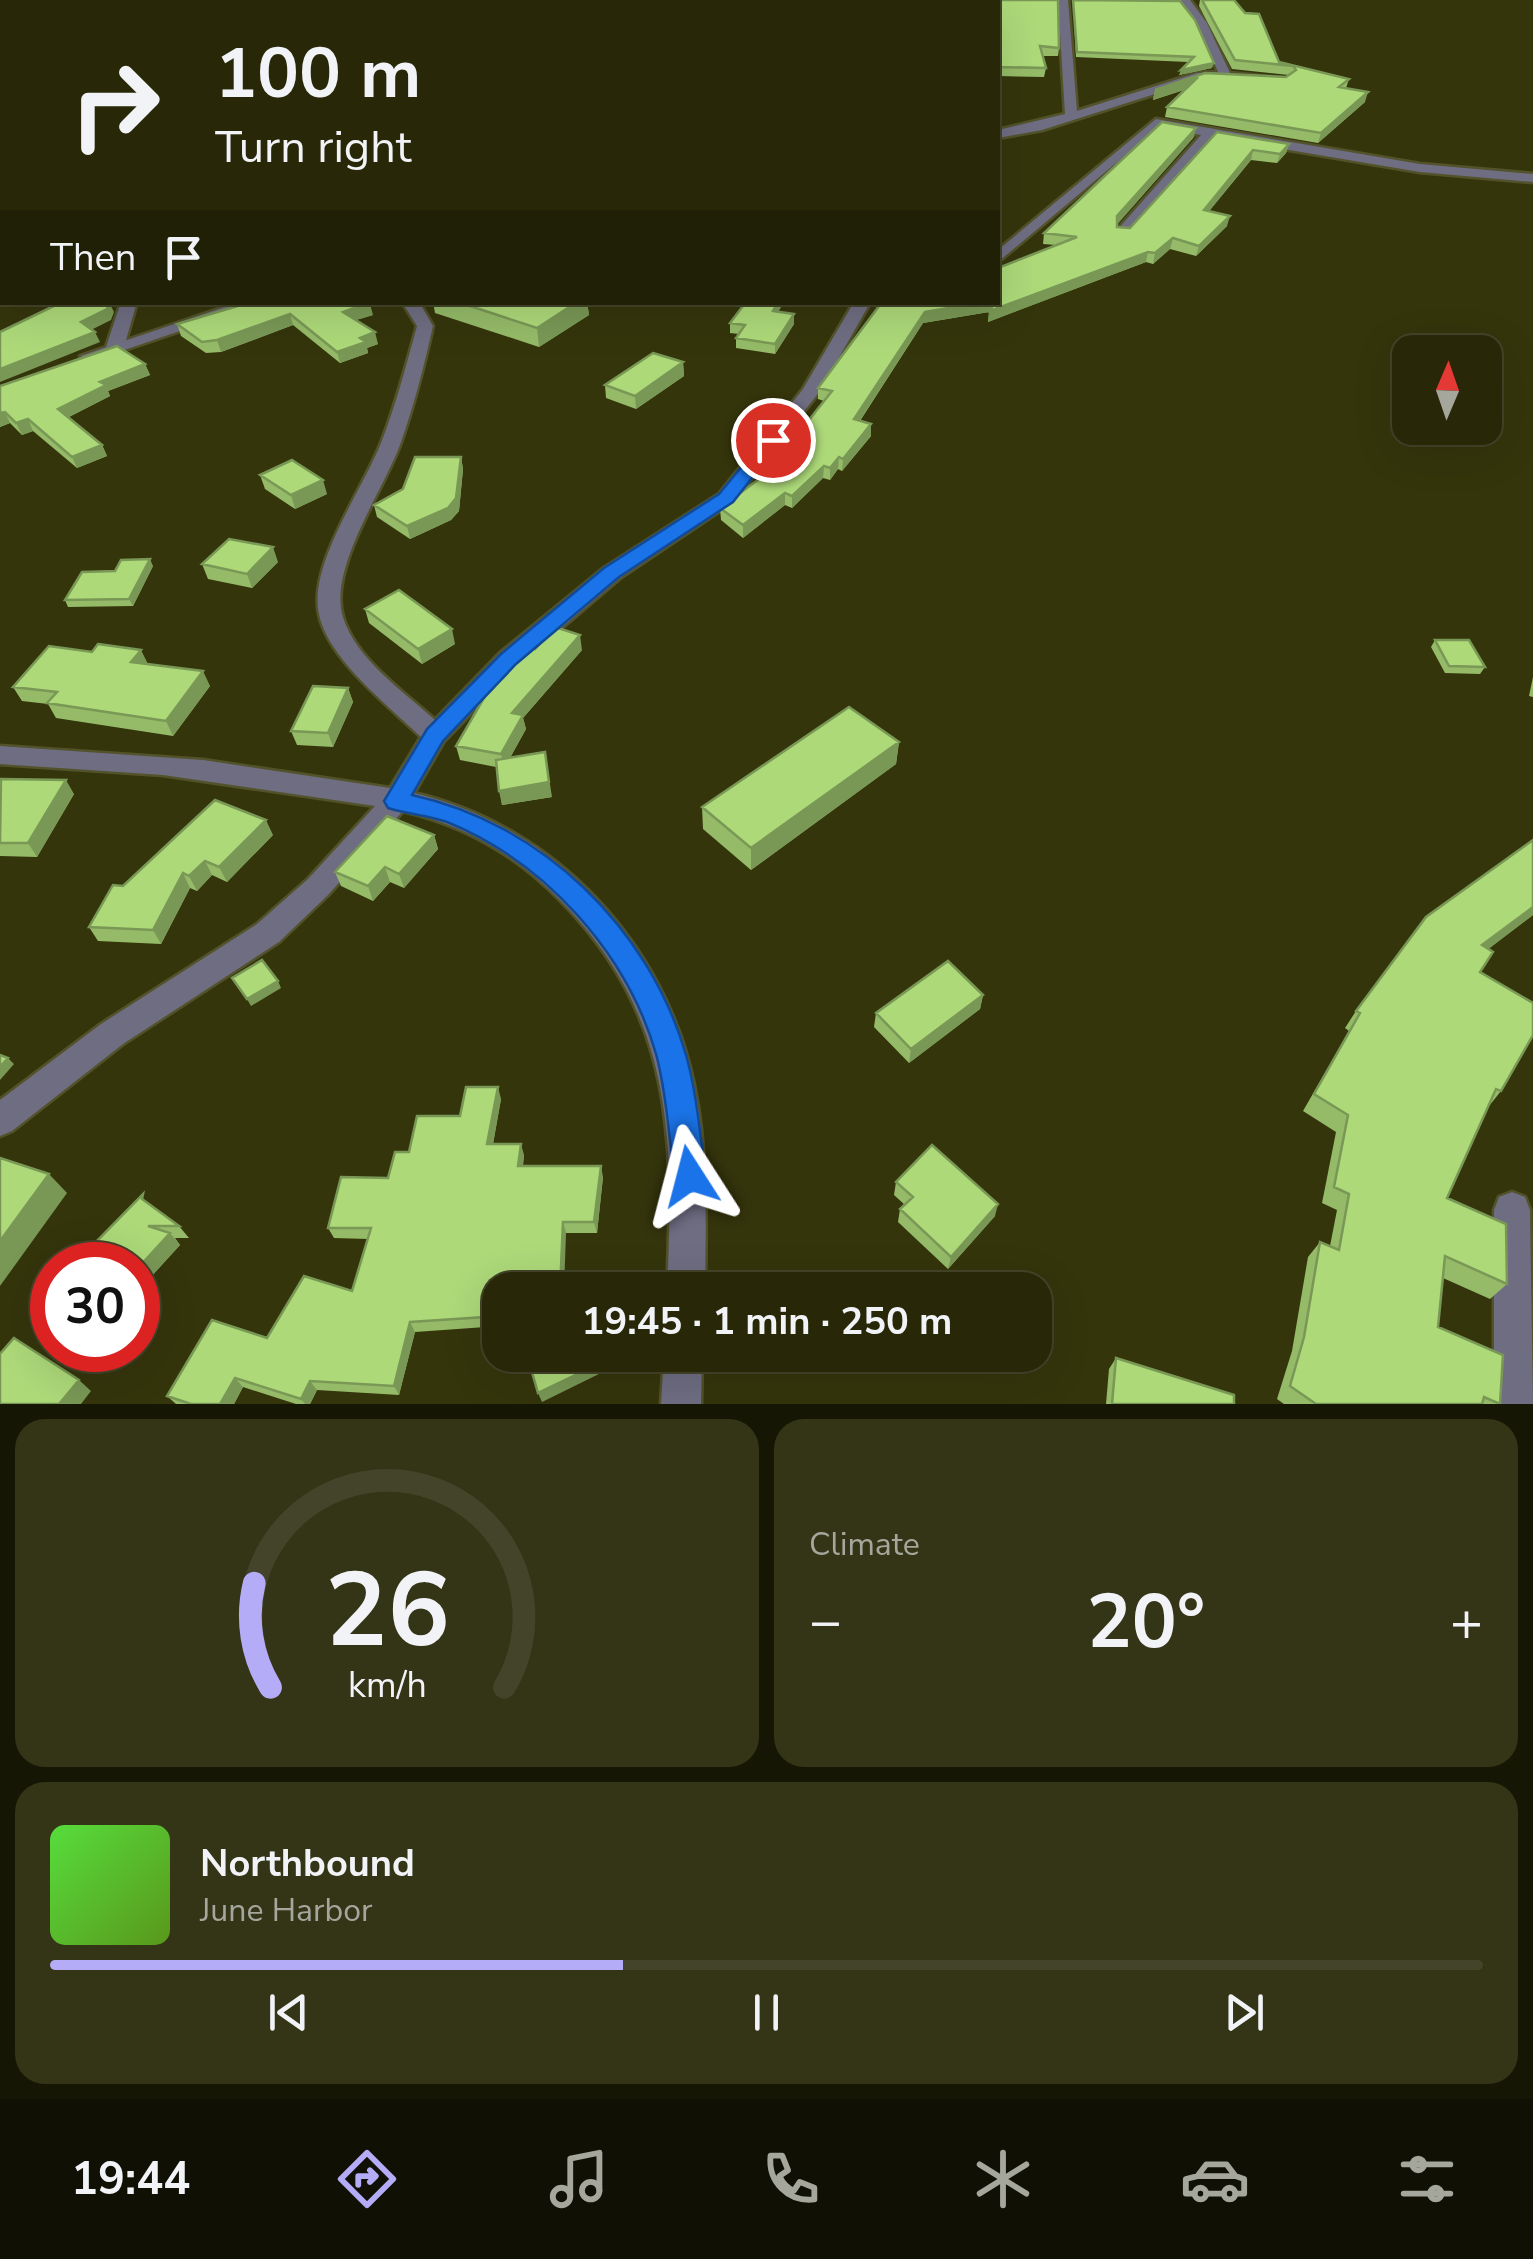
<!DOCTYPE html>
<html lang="en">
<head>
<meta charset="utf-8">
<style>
  :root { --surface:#282809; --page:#343417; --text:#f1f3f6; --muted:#a5a69c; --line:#44442a; --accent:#b5acf8 }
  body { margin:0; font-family:"Nunito Sans",sans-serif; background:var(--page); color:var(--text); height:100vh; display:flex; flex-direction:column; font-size:38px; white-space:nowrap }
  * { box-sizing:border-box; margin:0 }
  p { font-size:32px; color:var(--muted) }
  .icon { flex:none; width:55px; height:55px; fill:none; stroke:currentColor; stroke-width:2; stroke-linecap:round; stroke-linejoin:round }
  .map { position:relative; height:1404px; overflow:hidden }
  .side { display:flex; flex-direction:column; gap:15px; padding:15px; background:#161605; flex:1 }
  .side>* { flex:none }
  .guide { position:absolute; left:0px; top:0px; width:1000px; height:305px; box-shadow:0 10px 40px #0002,0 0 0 2px var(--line); background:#282809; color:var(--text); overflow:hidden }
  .needle { width:65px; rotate:2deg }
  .tools { position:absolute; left:1392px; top:335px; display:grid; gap:20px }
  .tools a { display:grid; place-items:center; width:110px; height:110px; border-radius:20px; background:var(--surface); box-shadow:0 10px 40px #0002,0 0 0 2px var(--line); font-size:50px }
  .speed { position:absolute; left:30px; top:1242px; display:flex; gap:20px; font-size:50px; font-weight:700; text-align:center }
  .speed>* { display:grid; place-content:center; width:130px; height:130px; border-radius:50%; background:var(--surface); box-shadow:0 10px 40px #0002,0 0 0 2px var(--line); line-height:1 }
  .speed .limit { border:15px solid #d22; background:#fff; color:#111 }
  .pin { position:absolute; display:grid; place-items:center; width:85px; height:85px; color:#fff; margin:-42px; border:5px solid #fff; border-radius:50%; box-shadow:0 2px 10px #0007 }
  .me { position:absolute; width:110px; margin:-55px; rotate:351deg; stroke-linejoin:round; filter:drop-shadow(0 0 8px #0008) }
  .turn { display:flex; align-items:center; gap:35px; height:210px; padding:0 50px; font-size:45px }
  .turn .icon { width:130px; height:130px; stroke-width:2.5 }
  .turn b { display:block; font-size:70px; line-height:85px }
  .then { display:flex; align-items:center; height:95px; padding:0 50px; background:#0003; gap:20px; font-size:38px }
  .big { font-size:75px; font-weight:700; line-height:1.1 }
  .side .card { flex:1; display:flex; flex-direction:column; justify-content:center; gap:15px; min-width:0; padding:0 35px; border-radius:30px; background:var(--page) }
  .side .dial { align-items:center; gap:0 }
  .dial svg { height:260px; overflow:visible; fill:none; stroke:var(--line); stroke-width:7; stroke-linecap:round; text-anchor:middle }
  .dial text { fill:var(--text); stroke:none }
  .song { display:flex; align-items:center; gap:30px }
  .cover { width:120px; height:120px; border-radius:15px; background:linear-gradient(135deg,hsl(110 70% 55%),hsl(90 70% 35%)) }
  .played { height:10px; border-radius:5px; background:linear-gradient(90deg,var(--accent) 40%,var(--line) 40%) }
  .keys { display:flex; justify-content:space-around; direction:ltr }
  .heat { display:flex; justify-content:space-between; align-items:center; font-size:55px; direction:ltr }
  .side .tiles { flex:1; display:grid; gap:15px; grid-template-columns:1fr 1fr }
  .card:last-child { grid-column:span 2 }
  .trip { position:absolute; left:482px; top:1272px; width:570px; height:100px; border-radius:30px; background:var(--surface); box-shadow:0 10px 40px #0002,0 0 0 2px var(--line); font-weight:700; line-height:100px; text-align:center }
  .menu { display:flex; height:160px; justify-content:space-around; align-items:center; background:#101004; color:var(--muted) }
  .menu .icon { width:70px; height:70px }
  .menu .current { color:var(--accent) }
  .menu b { font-size:45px; color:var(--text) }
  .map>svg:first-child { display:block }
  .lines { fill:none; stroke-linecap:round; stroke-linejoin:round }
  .minor-casing { stroke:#52522b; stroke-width:5 }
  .tertiary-casing { stroke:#52522b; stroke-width:5 }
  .minor { fill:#6f6d82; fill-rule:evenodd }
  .tertiary { fill:#6f6d82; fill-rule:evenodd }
  .wall { fill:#95bb68 }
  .shaded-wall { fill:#799855 }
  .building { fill:#add979; stroke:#799855; stroke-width:2.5 }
  .route { fill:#1a73e8; stroke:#114b97; stroke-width:2.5 }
</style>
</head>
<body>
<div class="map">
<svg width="1533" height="1404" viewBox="0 0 1533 1404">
  <rect width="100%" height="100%" fill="#35350c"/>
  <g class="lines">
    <g class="minor-casing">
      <path id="minor" d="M0,0H29L30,2L2,3Z
        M1058,0H1068L1077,111L1197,73L1218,72L1197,23L1180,0H1190L1207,23L1230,73L1280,78L1274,81L1202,79L1042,130L998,138V130L1065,114Z
        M1156,119L1420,164L1533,174V182L1420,172L1213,137L1128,235H1118V229L1201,135L1159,127L998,262V250Z
        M0,137L2,138V146L0,145Z
        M0,250H2V260H0Z
        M121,302H137L124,347L115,352L106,347Z
        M402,302H419L433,326C424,366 414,406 400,445C383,491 328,569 343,617C355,658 404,692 435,720L500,653L604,568L719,494L803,389L854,302L870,303L820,391L733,502L620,578L518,665L444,741L414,793C555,826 665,944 694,1085C708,1152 706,1222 705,1290H667C674,1137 674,1016 560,900C516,855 465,825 403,811L328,895L279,942L123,1044L12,1131L0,1136V1100L101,1024L257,924L308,879L375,806L163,775L0,764V746L203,760L390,788L421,737C389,706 328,659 319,614C308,565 363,489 381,443C396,405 406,366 417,326Z
        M1512,1192L1525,1197L1530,1210L1533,1404H1494V1210L1499,1197Z
        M664,1355H702L701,1404H661Z"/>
    </g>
    <g class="tertiary-casing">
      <path id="tertiary" d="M239,302H265L95,360L80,356Z"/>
    </g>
    <use href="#minor" class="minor"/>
    <use href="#tertiary" class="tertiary"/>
  </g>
  <path class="wall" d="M76,0H242L246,2H102Z
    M1073,0L1180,1L1212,68L1179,75L1188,62L1076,57Z
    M1200,0H1234L1279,62L1349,79L1346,88L1365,102L1318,143L1165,117L1167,107L1184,90L1153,100L1155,90L1286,77L1289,75L1232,69L1199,6Z
    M998,2L1059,48L1058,56H1042L1046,68L1044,77L998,76Z
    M1217,132L1289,144L1286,153L1277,163L1251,160L1209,211L1227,226L1196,256L1170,249L1153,264L1146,262L988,322L989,312L923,323L860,421L871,436L842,471L838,469L830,480L823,478L792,508L785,505L743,538L721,520L720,508L759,479L824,401L818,399V388L882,302H998L1056,245L1043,244L1044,233L1194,137L1117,224V227L1130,228Z
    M251,302L373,315L356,320L378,344L367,348L368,353L340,363L293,325L221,352L206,353L181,336L177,324Z
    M433,302H587L589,315L539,347L435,313Z
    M779,312L794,314V324L775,354L736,348V338L739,334L730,333V323Z
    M683,362L684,376L636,409L606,398L605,385Z
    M145,364L150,375L108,391L110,396L69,417L102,445L107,456L77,468L33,431L22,435L10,423L0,427V386Z
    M461,457L463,469L459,511L451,520L410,539L377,517L374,505Z
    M260,475L327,494L295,509L265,489Z
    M278,562L252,588L208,579L202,564Z
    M153,566L133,606L68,607L65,600L115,571Z
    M365,609L455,644L422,664L369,623Z
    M1435,640L1485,667L1480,674L1445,673L1431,647Z
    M535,649L582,650L523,718L526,729L510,758L552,797L502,805L496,767L460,760L456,746Z
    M148,664L210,686L173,736L56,718L48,704L22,701L13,687Z
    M1533,677V697L1529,696Z
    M348,688L353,702L333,747L297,745L291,731Z
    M899,742L896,764L751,870L703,829L702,807Z
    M0,781L74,794L37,857L0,856Z
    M273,835L227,882L212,875L197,891L190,888L161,944L98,941L89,927L123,886Z
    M434,835L438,849L404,888L390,882L373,901L341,886L335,872Z
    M1533,840V915L1488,949L1480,972L1501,1091L1489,1106L1447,1198L1507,1284L1490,1299L1443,1278L1438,1327L1500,1404H1284L1277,1399L1292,1351L1308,1257L1320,1242L1330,1246L1337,1210L1322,1203L1336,1132L1303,1111L1349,1031L1345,1028L1356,1011Z
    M983,995L980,1009L909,1063L874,1027L876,1013Z
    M501,1099L493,1144L524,1155L523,1166L603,1177L597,1233H566L500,1290V1326L415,1332L399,1395L317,1390L310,1404H296L243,1387L234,1404H176L167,1396L352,1291L368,1239L334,1238L328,1228L388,1178L409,1152L460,1116Z
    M896,1182L995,1216L948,1269L898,1222L900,1209L905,1205L894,1195Z
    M153,1207L179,1226L189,1238H175L180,1245L138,1291V1265H93L83,1255Z
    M1116,1358L1234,1404H1106L1109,1369Z"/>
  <path class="shaded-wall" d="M1214,63L1212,68L1179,75L1181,70Z
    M1198,77L1195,86L1153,100L1155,90Z
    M1368,92L1365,102L1318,143L1321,133Z
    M1196,128L1194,137L1115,227L1117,216Z
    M1289,144L1286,153L1277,163L1280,154Z
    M1253,150L1251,160L1202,220L1204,210Z
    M1230,216L1227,226L1196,256L1199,246Z
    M1173,238L1170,249L1153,264L1155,253Z
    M1148,252L1146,262L988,322L989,312L923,323L853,431L854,419L925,312L984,302H996Z
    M109,302L114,312L111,320L85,333L81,322Z
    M577,302H587L589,315L539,347L537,328Z
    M778,302H784L773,321V311Z
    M370,304L373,315L346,323L343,312Z
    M290,314L293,325L221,352L217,340Z
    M794,314V324L775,354V344Z
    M95,332L100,342L0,382V369Z
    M375,332L378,344L367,348L368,353L340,363L337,352L360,338Z
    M683,362L684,376L636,409L635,396Z
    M145,364L150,375L108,391L110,396L63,420L58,409L100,382Z
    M5,412L10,423L0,427V413Z
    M28,419L33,431L22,435L16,423Z
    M871,424V436L842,471L843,459Z
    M102,445L107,456L77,468L72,457Z
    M461,457L463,469L459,511L451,520L410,539L407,526Z
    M839,457L838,469L830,480V468Z
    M824,466L823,478L792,508V496Z
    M323,480L327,494L295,509L291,495Z
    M785,493V505L743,538V525Z
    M273,547L278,562L252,588L247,574Z
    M150,559L153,566L133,606L129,599Z
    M452,629L455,644L422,664L418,649Z
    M580,635L582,650L523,718L526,729L504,768L501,754L512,713Z
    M141,650L148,664L131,662Z
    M203,671L210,686L173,736L166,721Z
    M348,688L353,702L333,747L328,733Z
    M899,742L896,764L751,870V848Z
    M545,752L552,797L502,805L499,791Z
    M66,780L74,794L37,857L28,843Z
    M266,820L273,835L227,882L219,867Z
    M434,835L438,849L404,888L399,874Z
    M205,861L212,875L197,891L189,876Z
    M385,867L390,882L373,901L368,886Z
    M183,873L190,888L161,944L153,930Z
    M1533,907V915L1469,964L1482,945Z
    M278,981L281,988L251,1006L247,999Z
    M983,995L980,1009L909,1063L911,1049Z
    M8,1058L14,1064L0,1080V1067Z
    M498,1087L501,1099L491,1155L487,1144Z
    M521,1144L524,1155L521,1177L518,1166Z
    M601,1166L603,1177L597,1233L594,1222Z
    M49,1174L67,1193L0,1286V1241Z
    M998,1204L995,1216L948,1269L951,1257Z
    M563,1222L566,1233L564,1290H560Z
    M170,1233L180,1245L138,1291V1268Z
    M410,1322L415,1332L399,1395L394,1386Z
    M599,1364L601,1373L542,1402L538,1393Z
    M235,1378L243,1387L234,1404H220Z
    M79,1380L91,1391L81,1404H59Z
    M310,1381L317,1390L310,1404H305L301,1399Z"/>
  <path class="building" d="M132,0H242L246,2H134Z
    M430,0H778L775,2H426Z
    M787,0H919L916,2H787Z
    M952,0H1058L1059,48L1040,46L1046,68L998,67V2H952Z
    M1073,0L1180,1L1195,20L1214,63L1181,70L1194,57L1077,52Z
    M1202,0H1234L1245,13L1259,14L1279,62L1349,79L1339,87L1368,92L1321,133L1167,107L1198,77L1155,90L1205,73L1286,77L1296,70L1293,66L1235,60Z
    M1162,122L1196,128L1117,216V227L1130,228L1217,132L1289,144L1280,154L1253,150L1204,210L1230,216L1199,246L1173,238L1155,253L1148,252L990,311L995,302H998V268L1077,237L1044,233Z
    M0,150L2,151V165L0,166Z
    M62,302H109L107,309L81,322L95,332L0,369V332Z
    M251,302H370L343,312L375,332L360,338L366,342L337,352L290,314L217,340L202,342L177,324Z
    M458,302H577L537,328Z
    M746,302H778L773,311L794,314L775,344L736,338L745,325L730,323Z
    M882,302H984L925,312L854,419L871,424L843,459L839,457L830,468L824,466L792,496L785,493L743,525L720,508L759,479L805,425L832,391L818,388Z
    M117,346L145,364L100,382L106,385L58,409L102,445L72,457L28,419L16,423L5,412L0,413V386Z
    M653,353L683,362L635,396L605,385Z
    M415,457H461L456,498L448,508L407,526L374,505L403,489Z
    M292,460L323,480L291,495L260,475Z
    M229,539L273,547L247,574L202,564Z
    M150,559L129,599L65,600L82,572L115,571L121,560Z
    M399,590L452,629L418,649L365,609Z
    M555,627L580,635L512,713L523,715L501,754L456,746L499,672L526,646L535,649Z
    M1435,640H1469L1485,667L1449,666Z
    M98,644L141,650L131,662L203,671L166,721L47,703L57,692L13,687L49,646L92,652Z
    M313,686L348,688L328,733L291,731Z
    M849,707L899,742L751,848L702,807Z
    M545,752L549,782L499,791L496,760Z
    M1,779L66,780L28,843H0Z
    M215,800L266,820L219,867L205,861L189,876L183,873L153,930L89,927L113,885L123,886Z
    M387,816L434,835L399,874L385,867L368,886L335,872Z
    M1533,840V907L1482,945L1493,952L1480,972L1533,1003V1035L1501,1091L1496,1089L1447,1198L1506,1224L1507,1284L1445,1256L1438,1327L1503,1355L1500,1404L1484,1397L1482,1404H1316L1290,1386L1304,1337L1320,1242L1339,1250L1349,1194L1334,1187L1348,1115L1314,1094L1360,1013L1356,1011L1426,917Z
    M262,960L278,981L247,999L232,978Z
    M948,961L983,995L911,1049L876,1013Z
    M0,1055L8,1058L0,1067Z
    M466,1087H498L487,1144H521L518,1166H601L594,1222H563L560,1290H500V1316L410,1322L394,1386L310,1381L301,1399L235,1378L220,1404H191L167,1396L212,1320L267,1338L304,1276L352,1291L371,1228H328L341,1177L388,1178L395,1152H409L417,1116H460Z
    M932,1145L998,1204L951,1257L900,1209L913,1197L896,1182Z
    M0,1158L49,1174L0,1241Z
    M143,1194L142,1199L179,1226H148L170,1233L138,1268V1265H96L83,1255Z
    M14,1338L79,1380L59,1404H0V1354Z
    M527,1355H595L599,1364L538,1393Z
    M1116,1358L1234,1395V1404H1112Z"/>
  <path class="route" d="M767,436L782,440L733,502L619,577L516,664L443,741L412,795C541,823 649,927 686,1055C697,1094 700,1136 706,1176L702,1187L690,1191L679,1187L675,1176C668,1136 667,1093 656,1054C627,953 545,862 447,822C428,815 407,814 388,808L384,801L427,729L501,654L604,568L719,494Z"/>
</svg>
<div class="tools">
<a><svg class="needle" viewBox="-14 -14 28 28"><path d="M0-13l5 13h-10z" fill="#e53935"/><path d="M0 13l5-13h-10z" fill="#a5a69c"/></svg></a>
</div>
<div class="speed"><div class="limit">30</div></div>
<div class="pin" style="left:773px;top:440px;background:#d93025"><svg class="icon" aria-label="arrive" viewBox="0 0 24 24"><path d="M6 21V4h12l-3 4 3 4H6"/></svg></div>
<svg class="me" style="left:690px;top:1176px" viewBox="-20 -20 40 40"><path d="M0-17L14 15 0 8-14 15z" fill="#1a73e8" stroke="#fff" stroke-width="4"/></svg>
<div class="trip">19:45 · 1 min · 250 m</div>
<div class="guide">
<div class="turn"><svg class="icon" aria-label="right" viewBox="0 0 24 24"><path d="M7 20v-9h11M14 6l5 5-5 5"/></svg><div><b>100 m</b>Turn right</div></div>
<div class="then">Then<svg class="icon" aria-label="arrive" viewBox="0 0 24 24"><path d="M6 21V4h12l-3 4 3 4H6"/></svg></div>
</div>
</div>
<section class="side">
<div class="tiles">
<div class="card dial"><svg viewBox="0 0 100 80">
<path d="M14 69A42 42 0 1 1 86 69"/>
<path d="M14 69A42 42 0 0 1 9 37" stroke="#b5acf8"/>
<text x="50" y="56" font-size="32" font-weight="700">26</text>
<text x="50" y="72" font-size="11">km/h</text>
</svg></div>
<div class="card"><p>Climate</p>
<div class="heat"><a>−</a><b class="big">20°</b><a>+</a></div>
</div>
<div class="card">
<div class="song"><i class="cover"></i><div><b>Northbound</b><p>June Harbor</p></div></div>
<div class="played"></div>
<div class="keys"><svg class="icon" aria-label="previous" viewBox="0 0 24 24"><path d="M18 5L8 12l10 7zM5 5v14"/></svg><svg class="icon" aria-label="pause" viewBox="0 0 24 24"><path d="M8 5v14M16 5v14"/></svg><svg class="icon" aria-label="next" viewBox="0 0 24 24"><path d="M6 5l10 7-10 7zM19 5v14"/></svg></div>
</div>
</div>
</section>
<nav class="menu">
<b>19:44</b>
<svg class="icon current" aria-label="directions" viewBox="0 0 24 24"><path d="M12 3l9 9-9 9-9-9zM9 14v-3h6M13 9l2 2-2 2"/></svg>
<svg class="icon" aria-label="music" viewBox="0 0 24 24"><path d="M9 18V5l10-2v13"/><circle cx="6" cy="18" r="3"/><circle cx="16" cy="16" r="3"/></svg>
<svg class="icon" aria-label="phone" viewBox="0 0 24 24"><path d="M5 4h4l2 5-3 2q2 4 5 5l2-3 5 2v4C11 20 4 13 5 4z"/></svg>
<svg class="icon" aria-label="climate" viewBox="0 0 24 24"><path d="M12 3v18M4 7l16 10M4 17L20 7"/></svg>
<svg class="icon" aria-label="car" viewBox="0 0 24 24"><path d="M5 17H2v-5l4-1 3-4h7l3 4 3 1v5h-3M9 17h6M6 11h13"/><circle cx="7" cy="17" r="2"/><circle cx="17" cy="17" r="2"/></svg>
<svg class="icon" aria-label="filters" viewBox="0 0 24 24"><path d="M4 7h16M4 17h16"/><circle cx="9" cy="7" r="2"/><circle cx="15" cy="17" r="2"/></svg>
</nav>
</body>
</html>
